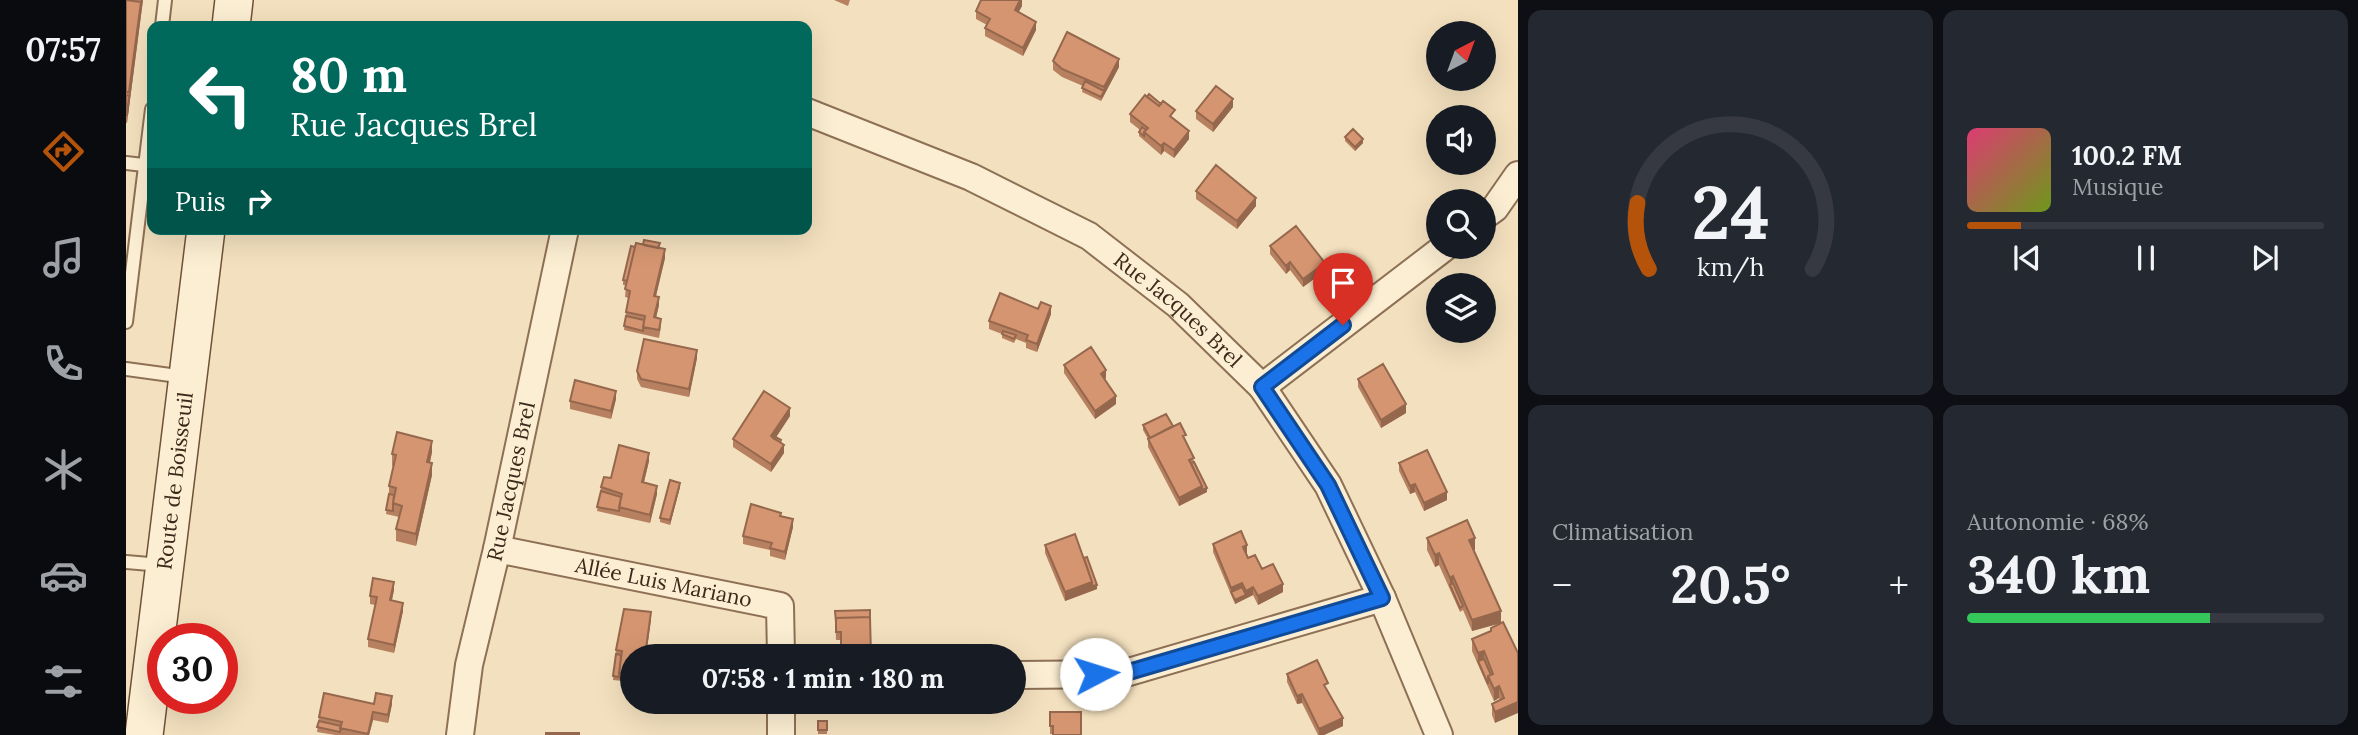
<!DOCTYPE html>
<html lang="fr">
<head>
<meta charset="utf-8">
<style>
  :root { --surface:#171b24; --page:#242831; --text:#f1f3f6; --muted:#9ea1a6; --line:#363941; --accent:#b45309 }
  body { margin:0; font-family:Lora,serif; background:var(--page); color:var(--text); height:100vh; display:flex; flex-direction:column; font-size:26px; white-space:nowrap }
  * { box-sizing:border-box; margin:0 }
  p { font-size:23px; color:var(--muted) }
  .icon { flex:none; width:38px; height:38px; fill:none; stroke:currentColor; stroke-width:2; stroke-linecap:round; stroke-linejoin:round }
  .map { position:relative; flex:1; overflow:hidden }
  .sheet { display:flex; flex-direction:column; gap:10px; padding:10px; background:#0d0f14; width:840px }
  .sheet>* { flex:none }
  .hud { position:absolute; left:21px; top:21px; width:665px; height:214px; border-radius:14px; box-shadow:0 7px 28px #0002; background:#00695c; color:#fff; overflow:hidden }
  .needle { width:46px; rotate:41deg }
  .fabs { position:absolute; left:1300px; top:21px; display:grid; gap:14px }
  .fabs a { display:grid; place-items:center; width:70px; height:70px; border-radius:50%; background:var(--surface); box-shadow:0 7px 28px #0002; font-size:35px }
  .speed { position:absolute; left:21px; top:623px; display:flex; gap:14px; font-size:35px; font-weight:700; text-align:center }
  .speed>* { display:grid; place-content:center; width:91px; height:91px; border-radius:50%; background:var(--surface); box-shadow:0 7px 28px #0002; line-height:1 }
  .speed .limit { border:10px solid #d22; background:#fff; color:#111 }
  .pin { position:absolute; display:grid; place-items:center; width:60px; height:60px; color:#fff; margin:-72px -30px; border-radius:50% 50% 50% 0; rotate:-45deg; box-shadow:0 0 7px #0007 }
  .pin .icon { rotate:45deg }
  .me { position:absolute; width:77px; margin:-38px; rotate:85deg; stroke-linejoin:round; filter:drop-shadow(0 0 5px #0008) }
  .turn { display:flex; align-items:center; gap:24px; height:147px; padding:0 28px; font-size:32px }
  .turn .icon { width:91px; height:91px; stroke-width:2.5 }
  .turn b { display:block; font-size:49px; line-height:60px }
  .then { display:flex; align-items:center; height:66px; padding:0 28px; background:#0003; gap:14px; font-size:26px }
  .big { font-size:52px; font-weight:700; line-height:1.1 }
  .sheet .tile { flex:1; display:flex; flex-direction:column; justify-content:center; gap:10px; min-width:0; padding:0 24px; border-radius:14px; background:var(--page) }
  .sheet .dial { align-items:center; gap:0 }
  .dial svg { height:182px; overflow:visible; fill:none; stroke:var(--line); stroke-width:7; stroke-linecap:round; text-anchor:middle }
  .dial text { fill:var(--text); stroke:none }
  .song { display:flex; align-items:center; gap:21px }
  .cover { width:84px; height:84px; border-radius:10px; background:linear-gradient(135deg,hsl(340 70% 55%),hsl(80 70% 35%)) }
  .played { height:7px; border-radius:4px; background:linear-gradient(90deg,var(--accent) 15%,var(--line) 15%) }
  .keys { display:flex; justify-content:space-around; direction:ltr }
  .heat { display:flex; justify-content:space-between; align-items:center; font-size:38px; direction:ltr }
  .charge { height:10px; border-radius:5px; background:linear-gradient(90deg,#34c759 68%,var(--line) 0) }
  .sheet .tiles { flex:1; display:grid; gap:10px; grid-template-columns:repeat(2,1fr) }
  .trip { position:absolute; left:494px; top:644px; width:406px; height:70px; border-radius:35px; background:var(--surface); box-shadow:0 7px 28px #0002; font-weight:700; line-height:70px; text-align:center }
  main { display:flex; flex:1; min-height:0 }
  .tab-bar { display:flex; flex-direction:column; width:126px; justify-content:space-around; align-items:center; background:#090b0e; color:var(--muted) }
  .tab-bar .icon { width:49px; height:49px }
  .tab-bar .selected { color:var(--accent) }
  .tab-bar b { font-size:32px; color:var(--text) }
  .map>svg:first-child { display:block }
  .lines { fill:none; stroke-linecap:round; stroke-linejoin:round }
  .lane-casing { stroke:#8d7055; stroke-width:16 }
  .street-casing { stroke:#8d7055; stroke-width:30 }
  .secondary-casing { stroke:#6f5138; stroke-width:40 }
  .lane { stroke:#fceed2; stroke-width:12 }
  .street { stroke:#fceed2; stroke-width:26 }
  .secondary { stroke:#fceed2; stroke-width:37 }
  .wall { fill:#b78060 }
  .shaded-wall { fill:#95684e }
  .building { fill:#d59570; stroke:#95684e; stroke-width:2 }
  .route-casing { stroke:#114b97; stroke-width:18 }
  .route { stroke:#1a73e8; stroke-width:12 }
  .labels { text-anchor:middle; stroke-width:7; stroke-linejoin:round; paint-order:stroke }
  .street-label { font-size:21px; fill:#3b291b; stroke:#f9ebcf }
</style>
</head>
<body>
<main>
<nav class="tab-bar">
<b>07:57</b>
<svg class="icon selected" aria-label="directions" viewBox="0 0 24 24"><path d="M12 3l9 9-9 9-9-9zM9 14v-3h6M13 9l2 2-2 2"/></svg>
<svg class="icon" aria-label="music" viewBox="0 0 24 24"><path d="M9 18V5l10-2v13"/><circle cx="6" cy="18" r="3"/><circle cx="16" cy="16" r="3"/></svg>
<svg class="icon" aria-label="phone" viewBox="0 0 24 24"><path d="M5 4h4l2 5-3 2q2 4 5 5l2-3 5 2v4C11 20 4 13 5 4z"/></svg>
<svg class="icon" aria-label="climate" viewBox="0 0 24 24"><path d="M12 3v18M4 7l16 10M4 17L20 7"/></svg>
<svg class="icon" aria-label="car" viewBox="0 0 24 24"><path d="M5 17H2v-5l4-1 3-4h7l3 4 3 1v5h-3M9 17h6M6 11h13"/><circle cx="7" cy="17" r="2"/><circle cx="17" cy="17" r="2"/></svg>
<svg class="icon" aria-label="filters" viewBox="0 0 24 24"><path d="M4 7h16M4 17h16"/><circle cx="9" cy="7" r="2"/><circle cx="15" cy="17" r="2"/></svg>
</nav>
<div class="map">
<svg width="1392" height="735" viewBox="0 0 1392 735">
  <rect width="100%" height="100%" fill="#f3e0be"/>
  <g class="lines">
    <g class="lane-casing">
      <path id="lane" d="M36,26L39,0
        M0,163L26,166
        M0,322L26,109
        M0,369L59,377
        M0,562L35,565"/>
    </g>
    <g class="street-casing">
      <g id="street">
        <path id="s1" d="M681,112L845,177L963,236L1052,305L1136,387L1202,485L1256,598L1313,735"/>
        <path d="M1358,216L1369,208L1392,175"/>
        <path d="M1136,387L1319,247"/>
        <path id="s2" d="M371,549L654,606L655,656"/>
        <path d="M892,675L996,674L1256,598"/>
        <path d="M655,702V735"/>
        <path id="s3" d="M334,735L343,665L371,549L439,229"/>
      </g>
    </g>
    <g class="secondary-casing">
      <g id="secondary">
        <path d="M105,26L108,0"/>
        <path id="s4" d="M18,735L80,229"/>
      </g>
    </g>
    <use href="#lane" class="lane"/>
    <use href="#street" class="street"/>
    <use href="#secondary" class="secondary"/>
  </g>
  <path class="wall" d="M0,0H17L1,123H0Z
    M708,0H724L722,6Z
    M896,0V6L892,12L910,30L897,56L859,36V28L861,25L850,19V11Z
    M927,61L993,67L975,101L956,92L957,86L936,77L927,70Z
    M1107,107L1087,132L1070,119V111Z
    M1004,114L1049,119H1048L1063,139L1048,158L1038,151L1035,155L1013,136V132L1014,130L1004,122Z
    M1219,137L1237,143L1229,151L1219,141Z
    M1070,191L1130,206L1111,229L1070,199Z
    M1144,246L1199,271L1177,287L1164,270L1160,274L1144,254Z
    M509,247L533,248L539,258L530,296L533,305L530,318L535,327L533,338L498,330L500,312L503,298L499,297L500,285H497V280Z
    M925,314L911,352L900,348V343L890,339L888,343L876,338V334L863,329V321Z
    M571,358L563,397L515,387L511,379V371Z
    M938,365L980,378L979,379L990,404L969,419L938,373Z
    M1232,379L1280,413L1255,428L1232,387Z
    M490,399L485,419L444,409V401Z
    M664,416L650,437L655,443L658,453L645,472L607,447V439Z
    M1017,425L1047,426L1060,442L1081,492L1053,506L1022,447V439L1017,430Z
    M306,452L304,463L306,475L290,546L270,541V529L273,517L260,514L263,494V486L268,466H266V454Z
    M523,461L518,482L531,494L524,523L471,511L475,487L485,478Z
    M1273,463L1321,500L1298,511L1289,492L1284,494L1273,471Z
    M554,487L544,525L534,522V518Z
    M655,516L667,527L659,560L644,556V550L617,544V536Z
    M1301,538L1349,550H1347L1375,623L1346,631L1337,610L1334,612L1313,565L1309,567L1301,550Z
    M1087,544L1121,553H1120L1122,558L1136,569L1157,592L1132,605L1127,595L1109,604L1087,552Z
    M919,545L971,589L939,601L919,553Z
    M268,590L266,600L277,611L268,653L242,647V639L249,605L244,604V596Z
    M744,610L715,640H710L709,611Z
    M525,620L506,656V682L487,680L490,650Z
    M1365,628L1392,653L1369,723L1366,715V704L1374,700L1373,698L1368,701L1346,651V639L1365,631Z
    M1161,674L1202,691L1217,726L1198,735H1192L1176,703L1171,704L1161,682Z
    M248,704H266L262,723L247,720L243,735H209L191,732L193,717Z
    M924,712H955L927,734H924Z
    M692,721H701V734H692Z"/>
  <path class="shaded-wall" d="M15,0H17L1,123L3,92Z
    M894,0H896V6L889,19V10Z
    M910,22V30L897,56V48Z
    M993,59V67L975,101L978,87Z
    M1107,99V107L1087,132V124Z
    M1063,131V139L1048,158V150Z
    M1237,139V143L1229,151V147Z
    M1038,143V151L1035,155V146Z
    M1130,198V206L1111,229V221Z
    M539,249V258L528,304V296Z
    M1164,262V270L1160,274V266Z
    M1199,263V271L1177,287V279Z
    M533,297V305L528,326V317Z
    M925,306V314L911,352V344Z
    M571,350V358L563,397V389Z
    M980,370V378L975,382V374Z
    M490,391V399L485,419V411Z
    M990,396V404L969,419V411Z
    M1280,404V413L1255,428V420Z
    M664,408V416L647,442L645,436Z
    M306,441V452L301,474V462Z
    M658,445V453L645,472V464Z
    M523,453V461L516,490V482Z
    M306,463V475L290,546V534Z
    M554,483V487L544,525V520Z
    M1289,484V492L1284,494V486Z
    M531,486V494L524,523V515Z
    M1076,486L1081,488V492L1053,506V498Z
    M1321,492V500L1298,511V503Z
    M667,519V527L659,560V552Z
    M1349,538V550L1343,552V540Z
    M1121,545V553L1117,555V547Z
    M1313,553V565L1309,567V555Z
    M1327,576V587L1324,585V578Z
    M268,582V590L264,608V600Z
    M966,582L971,585V589L939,601V592Z
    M1116,583V591L1105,592V588Z
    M1157,584V592L1132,605V596Z
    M1127,587V595L1109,604V600L1120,595V591Z
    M277,603V611L268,653V645Z
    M1375,611V623L1346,631V620Z
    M525,612V620L520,656H519Z
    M1358,651V663L1352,661V653Z
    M1373,686V698L1368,701V689Z
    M1176,694V703L1171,704V696Z
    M266,696V704L262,723V715Z
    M1392,702V713L1369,723V712Z
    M247,712V720L243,735H242Z
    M1217,718V726L1198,735H1193V729Z"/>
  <path class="building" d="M0,0L15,2L3,92H0Z
    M855,0H894L889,10L910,22L897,48L859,28L864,19L850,11Z
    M941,32L993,59L978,87L936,69L927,61Z
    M959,81L978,91L975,97L956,88Z
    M1090,86L1107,99L1087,124L1070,111Z
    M1023,94L1035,104L1033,106L1021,97Z
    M0,95L3,96L1,115H0Z
    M1019,95L1033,106L1037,101L1049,110L1044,116L1063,131L1048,150L1038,143L1035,146L1018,132L1022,128L1004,114Z
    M1016,127L1020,130L1018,132V136L1013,132Z
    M1227,129L1237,139L1229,147L1219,137Z
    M1090,165L1130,198L1111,221L1070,191Z
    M1170,226L1199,263L1177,279L1164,262L1160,266L1144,246Z
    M518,240L534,243L532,248L517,245Z
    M510,243L539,249L528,296L533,297L528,317L535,319L533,330L517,327L519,316L500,312L504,291L499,289Z
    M505,246L509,247L501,281L497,280Z
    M874,293L912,309L915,302L925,306L911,344L900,340L902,335L863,321Z
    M500,316L518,320L517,331L498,326Z
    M877,331L890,335L888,339L876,334Z
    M518,339L571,350L563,389L515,379L511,371Z
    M965,347L980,370L975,374L990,396L969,411L938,365Z
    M1257,364L1280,404L1255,420L1232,379Z
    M449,380L490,391L485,411L444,401Z
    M638,391L664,408L645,436L658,445L645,464L607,439Z
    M1040,414L1047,426L1024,438L1017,425Z
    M1054,423L1060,435L1057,436L1068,458L1063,460L1076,486L1053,498L1022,439Z
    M271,432L306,441L301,462L306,463L290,534L270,529L276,506L267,503L270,488L263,486L270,455L266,454Z
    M648,436L655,440L654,442L647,438Z
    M493,445L523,453L516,482L531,486L524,515L493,507L496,494L475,487L478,477L485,478Z
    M1301,450L1321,492L1298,503L1289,484L1284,486L1273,463Z
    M1068,462L1081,488L1076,490V486L1065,463Z
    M544,480L554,483L544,520L534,518Z
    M475,491L495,497L493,511L471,507Z
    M263,494L268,495L267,503V511L260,510Z
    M625,504L655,513L654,516L667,519L659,552L644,548L646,543L617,536Z
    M1341,520L1349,538L1343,540L1375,611L1346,620L1327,576L1324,578L1313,553L1309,555L1301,538Z
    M1115,531L1121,545L1117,547L1122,558L1129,555L1136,569L1147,564L1157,584L1132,596L1127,587L1120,591L1116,583L1105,588L1087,544Z
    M949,534L966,582L939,592L919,545Z
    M961,557L971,585L966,586V582L958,558Z
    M247,578L268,582L264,600L277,603L268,645L242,639L251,597L244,596Z
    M1327,583L1337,606L1334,608L1324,585Z
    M1116,587L1120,595L1109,600L1105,592Z
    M498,609L525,612L519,656H506V674L493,673L496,651L490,650Z
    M744,610V617L710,618V622L709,611Z
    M744,617L745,656H715V632H710V618Z
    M1377,622L1392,653V702L1369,712L1366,704L1378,698L1373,686L1368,689L1362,676L1367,674L1358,651L1352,653L1346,639L1365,631V628Z
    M490,654L495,655L493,677L487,676Z
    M1358,659L1365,675L1362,676V684L1352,661Z
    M1191,660L1202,683L1198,685L1217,718L1193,729L1176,694L1171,696L1161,674Z
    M198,693L248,704L250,693L266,696L262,715L247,712L242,734L214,728L216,722L193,717Z
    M924,712H955V735H927V726H924Z
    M193,721L215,726L214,732L191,727Z
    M692,721H701V730H692Z
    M420,733H453V735H420Z"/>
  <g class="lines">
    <g class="route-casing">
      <path id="route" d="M970,674H996L1256,598L1202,485L1136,387L1217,325"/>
    </g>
    <use href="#route" class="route"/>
  </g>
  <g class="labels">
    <g class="street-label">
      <text dy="7" stroke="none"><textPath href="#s1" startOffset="424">Rue Jacques Brel</textPath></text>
      <text dy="7" stroke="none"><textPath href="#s4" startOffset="256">Route de Boisseuil</textPath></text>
      <text dy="7" stroke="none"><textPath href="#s3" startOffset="259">Rue Jacques Brel</textPath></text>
      <text dy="7" stroke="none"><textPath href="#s2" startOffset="170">Allée Luis Mariano</textPath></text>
    </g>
  </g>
</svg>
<div class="fabs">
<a><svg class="needle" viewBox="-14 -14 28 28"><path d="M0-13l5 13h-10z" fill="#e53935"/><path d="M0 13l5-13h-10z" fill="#9ea1a6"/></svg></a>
<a><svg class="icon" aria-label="sound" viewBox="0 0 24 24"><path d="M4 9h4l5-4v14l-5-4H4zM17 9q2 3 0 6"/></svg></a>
<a><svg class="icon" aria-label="search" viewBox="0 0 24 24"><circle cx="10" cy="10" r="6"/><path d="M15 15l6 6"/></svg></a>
<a><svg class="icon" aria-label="layers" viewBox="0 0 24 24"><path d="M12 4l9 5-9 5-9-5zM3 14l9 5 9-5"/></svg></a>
</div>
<div class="speed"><div class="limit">30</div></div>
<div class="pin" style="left:1217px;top:325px;background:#d93025"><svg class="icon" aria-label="arrive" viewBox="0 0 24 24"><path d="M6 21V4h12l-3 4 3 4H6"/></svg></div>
<svg class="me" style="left:970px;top:674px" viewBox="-20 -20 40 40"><circle r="19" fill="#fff"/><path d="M0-13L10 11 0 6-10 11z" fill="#1a73e8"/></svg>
<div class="trip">07:58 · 1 min · 180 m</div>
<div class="hud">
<div class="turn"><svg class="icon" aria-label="left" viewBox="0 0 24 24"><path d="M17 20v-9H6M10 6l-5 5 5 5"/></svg><div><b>80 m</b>Rue Jacques Brel</div></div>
<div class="then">Puis<svg class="icon" aria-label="right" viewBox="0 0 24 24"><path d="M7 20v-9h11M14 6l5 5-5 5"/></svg></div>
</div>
</div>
<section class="sheet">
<div class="tiles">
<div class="tile dial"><svg viewBox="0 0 100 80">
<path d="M14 69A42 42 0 1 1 86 69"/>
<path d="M14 69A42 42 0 0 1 9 40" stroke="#b45309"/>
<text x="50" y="56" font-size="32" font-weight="700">24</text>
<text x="50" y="72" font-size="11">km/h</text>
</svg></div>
<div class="tile">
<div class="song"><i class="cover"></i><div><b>100.2 FM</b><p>Musique</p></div></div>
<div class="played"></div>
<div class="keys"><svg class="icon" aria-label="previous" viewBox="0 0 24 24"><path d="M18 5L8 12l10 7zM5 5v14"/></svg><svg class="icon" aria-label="pause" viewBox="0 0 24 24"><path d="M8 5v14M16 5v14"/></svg><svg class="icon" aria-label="next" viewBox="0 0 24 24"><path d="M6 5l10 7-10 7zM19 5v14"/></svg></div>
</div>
<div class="tile"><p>Climatisation</p>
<div class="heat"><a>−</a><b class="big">20.5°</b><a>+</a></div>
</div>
<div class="tile"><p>Autonomie · 68%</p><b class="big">340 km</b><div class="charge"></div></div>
</div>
</section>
</main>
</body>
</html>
